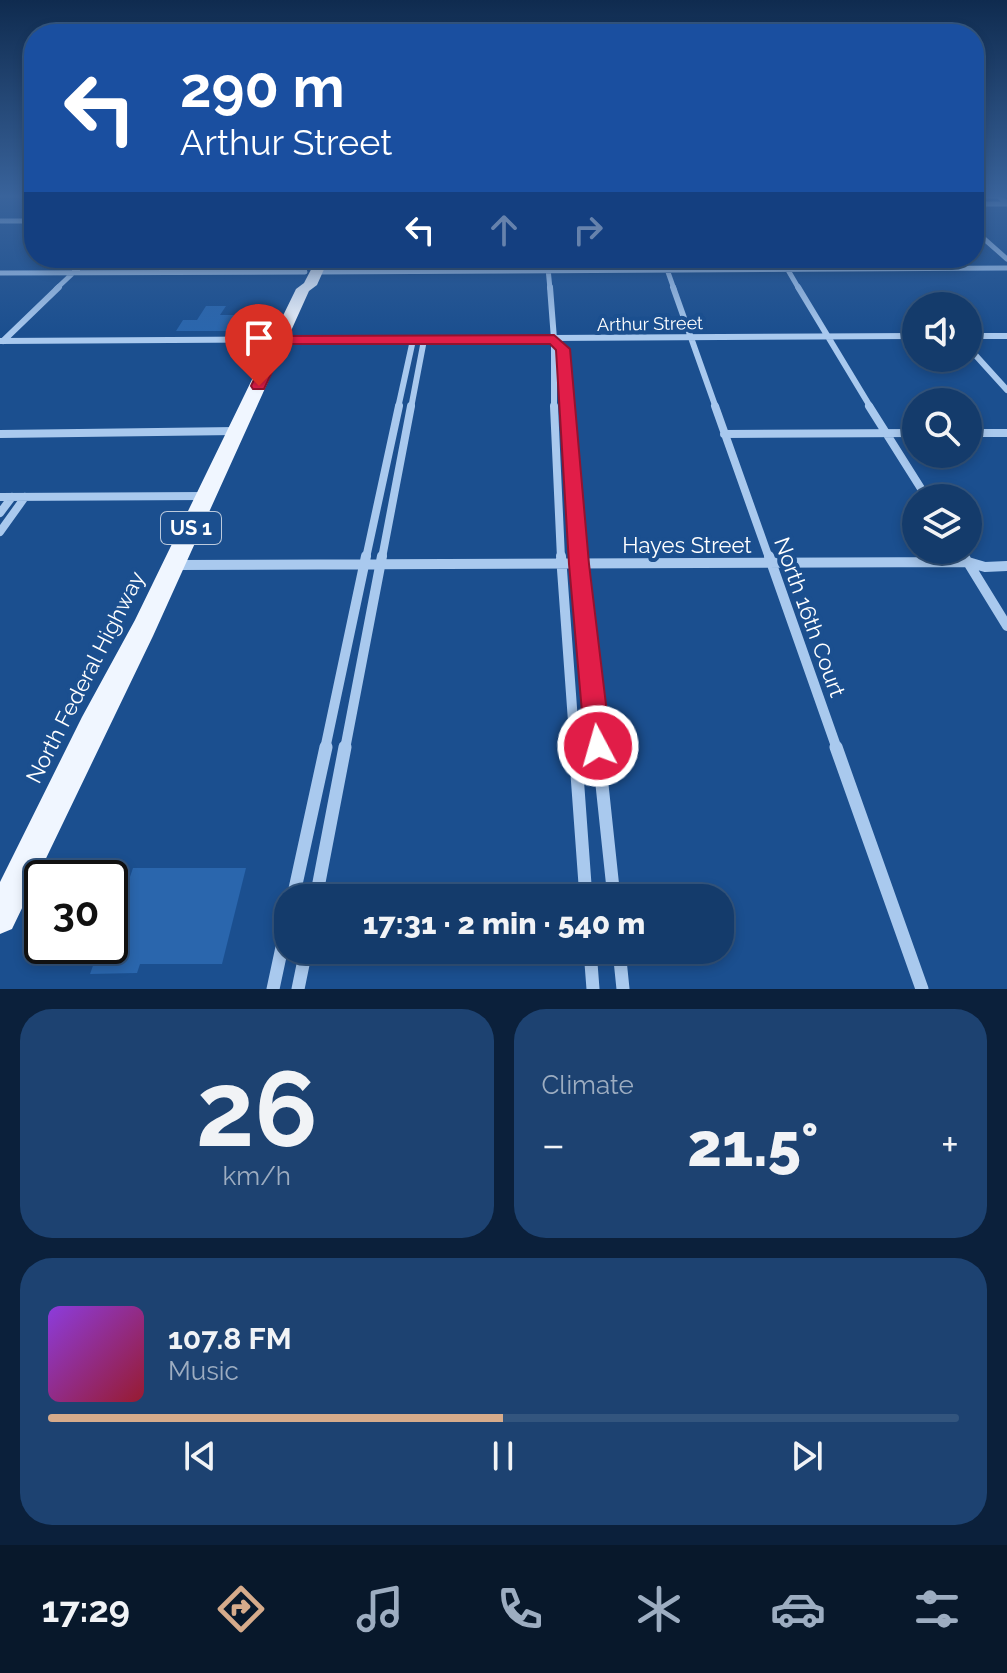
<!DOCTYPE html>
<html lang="en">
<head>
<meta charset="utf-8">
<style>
  :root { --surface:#143b6b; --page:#1d4271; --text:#f1f3f6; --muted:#9dadc1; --line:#33557e; --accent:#d6ab8b }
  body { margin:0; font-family:Raleway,sans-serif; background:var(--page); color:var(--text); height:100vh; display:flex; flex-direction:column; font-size:30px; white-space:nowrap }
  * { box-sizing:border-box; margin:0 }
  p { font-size:26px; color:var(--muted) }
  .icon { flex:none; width:44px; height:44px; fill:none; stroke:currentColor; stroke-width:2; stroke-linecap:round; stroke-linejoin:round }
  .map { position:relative; height:989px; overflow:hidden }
  .side { display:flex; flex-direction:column; gap:20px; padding:20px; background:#0b203b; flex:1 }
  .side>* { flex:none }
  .banner { position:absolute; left:24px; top:24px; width:960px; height:244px; border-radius:32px; box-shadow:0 4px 12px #0003,0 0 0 2px var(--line); background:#1a4fa0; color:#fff; overflow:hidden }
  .controls { position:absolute; left:902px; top:292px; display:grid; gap:16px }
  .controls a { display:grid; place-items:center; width:80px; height:80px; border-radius:50%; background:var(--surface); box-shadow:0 4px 12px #0003,0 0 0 2px var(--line); font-size:40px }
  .speed { position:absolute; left:24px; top:860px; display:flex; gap:16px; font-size:40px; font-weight:700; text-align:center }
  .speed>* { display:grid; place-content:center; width:104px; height:104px; border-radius:50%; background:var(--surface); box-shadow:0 4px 12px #0003,0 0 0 2px var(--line); line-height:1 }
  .speed .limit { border:4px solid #111; border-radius:12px; background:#fff; color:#111 }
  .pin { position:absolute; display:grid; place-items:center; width:68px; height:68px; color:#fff; margin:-82px -34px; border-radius:50% 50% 50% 0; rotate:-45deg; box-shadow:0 0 8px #0007 }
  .pin .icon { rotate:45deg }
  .me { position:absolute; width:88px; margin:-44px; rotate:354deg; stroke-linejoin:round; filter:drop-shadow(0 0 6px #0008) }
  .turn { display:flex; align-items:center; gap:28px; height:168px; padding:0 24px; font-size:36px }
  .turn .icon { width:104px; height:104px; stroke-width:2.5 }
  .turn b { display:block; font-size:56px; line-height:68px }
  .lanes { display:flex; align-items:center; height:76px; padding:0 24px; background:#0003; justify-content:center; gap:40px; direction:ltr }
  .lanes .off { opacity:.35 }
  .big { font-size:60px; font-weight:800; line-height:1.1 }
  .side .widget { flex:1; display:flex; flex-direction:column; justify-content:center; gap:12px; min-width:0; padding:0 28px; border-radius:32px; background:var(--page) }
  .side .dial { align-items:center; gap:0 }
  .dial b { font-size:104px; line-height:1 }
  .song { display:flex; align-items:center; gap:24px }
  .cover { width:96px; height:96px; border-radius:12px; background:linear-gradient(135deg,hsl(270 70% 55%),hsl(350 70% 35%)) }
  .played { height:8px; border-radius:4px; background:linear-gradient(90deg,var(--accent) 50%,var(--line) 50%) }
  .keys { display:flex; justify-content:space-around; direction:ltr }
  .heat { display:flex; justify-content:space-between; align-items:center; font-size:44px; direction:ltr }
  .side .tiles { flex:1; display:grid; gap:20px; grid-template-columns:1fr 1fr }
  .widget:last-child { grid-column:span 2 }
  .trip { position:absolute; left:274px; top:884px; width:460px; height:80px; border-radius:32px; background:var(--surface); box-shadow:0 4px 12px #0003,0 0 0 2px var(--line); font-weight:800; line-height:80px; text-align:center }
  .menu { display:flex; height:128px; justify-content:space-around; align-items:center; background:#08182b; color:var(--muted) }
  .menu .icon { width:56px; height:56px }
  .menu .active { color:var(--accent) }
  .menu b { font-size:36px; color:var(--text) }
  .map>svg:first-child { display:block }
  .building { fill:#2a66ad }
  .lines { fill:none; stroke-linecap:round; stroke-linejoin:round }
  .street-far4 { stroke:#a9c9ee; stroke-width:5 }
  .street-far3 { stroke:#a9c9ee; stroke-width:6 }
  .street-far2 { stroke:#a9c9ee; stroke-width:8 }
  .street-far1 { stroke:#a9c9ee; stroke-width:10 }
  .street { stroke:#a9c9ee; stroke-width:13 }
  .primary { fill:#f0f6ff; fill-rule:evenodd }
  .route { fill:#e11d48; stroke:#92132f; stroke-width:2 }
  .labels { text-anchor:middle; stroke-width:8; stroke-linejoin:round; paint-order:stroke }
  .far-street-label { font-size:18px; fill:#fff; stroke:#1b4f8f }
  .shield { fill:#1b4f8f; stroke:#bbcadd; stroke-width:2 }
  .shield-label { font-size:20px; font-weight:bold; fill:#fff }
  .street-label { font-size:22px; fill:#fff; stroke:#1b4f8f }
</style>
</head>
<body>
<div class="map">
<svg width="1007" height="989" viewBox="0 0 1007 989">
  <rect width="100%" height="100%" fill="#1b4f8f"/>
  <path class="building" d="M206,306H226L220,315H263L255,331H176L183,320H197Z
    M133,868H246L222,964H140L137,973L90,974L100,946H110V915H117Z"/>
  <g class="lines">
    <path class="street-far4" d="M974,196H998L1007,203
      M974,204H1007
      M0,221H34
      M974,230L1007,259
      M547,258L550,289
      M663,258L674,289
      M781,258L799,289
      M317,272L1007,268
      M0,273L305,272
      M56,289L89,258"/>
    <path class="street-far3" d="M550,287L554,339V408
      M673,287L716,408
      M798,287L871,408
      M968,336H1007
      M554,339L563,349L567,408
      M0,341L916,336
      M3,341L59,287
      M968,347L1007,390
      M398,408L413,340
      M411,408L424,340"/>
    <path class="street-far2" d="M554,406L561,558
      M567,406L579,558
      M715,406L769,558
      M869,406L927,498
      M968,433H1007
      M0,434L236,431
      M724,434L916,433
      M0,497L206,496
      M0,513L12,497
      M0,532L25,497
      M960,550L965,558
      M366,558L399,406
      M382,558L411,406"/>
    <path class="street-far1" d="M561,556L575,749
      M578,556L598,749
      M769,556L837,749
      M964,556L1007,626
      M176,565L968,562L985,567L1007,566
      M325,749L366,556
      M345,749L382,556"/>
    <path class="street" d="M575,747L586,898
      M598,747L614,898
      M836,747L922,989
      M293,898L326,747
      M316,898L345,747
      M590,950L593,989
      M619,950L623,989
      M273,989L288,919
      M298,989L306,950"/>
    <path class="primary" d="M317,258H329L317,285L309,291L153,636L12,929L0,934V882L82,717L135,620L296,289L304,283Z"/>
  </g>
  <linearGradient id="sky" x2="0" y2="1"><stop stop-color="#0f2b4f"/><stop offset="0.59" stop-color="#39639b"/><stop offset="1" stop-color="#39639b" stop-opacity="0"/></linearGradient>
  <rect width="1007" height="333" fill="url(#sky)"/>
  <path class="route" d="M554,335L570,349L589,564L611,746L607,755L598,759L589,755L585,746L569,564L556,350L550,344H285L264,389H253L251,386L273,340L280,336Z"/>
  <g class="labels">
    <g class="far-street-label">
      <text transform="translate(650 324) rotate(-1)" y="6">Arthur Street</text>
    </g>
    <rect class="shield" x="161" y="512" width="60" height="32" rx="6"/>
    <g class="shield-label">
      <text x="191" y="535">US 1</text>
    </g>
    <g class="street-label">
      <text x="687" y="553">Hayes Street</text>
      <text transform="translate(810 617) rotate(70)" y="8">North 16th Court</text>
      <text transform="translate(85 677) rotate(-63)" y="8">North Federal Highway</text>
    </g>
  </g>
</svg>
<div class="controls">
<a><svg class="icon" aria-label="sound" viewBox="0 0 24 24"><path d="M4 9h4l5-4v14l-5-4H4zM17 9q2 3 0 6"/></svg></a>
<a><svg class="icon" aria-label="search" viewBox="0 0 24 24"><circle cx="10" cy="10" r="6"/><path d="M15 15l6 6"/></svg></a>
<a><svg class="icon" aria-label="layers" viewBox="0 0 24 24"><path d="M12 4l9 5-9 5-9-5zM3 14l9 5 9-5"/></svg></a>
</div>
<div class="speed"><div class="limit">30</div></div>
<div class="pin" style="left:259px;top:386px;background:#d93025"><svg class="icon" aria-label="arrive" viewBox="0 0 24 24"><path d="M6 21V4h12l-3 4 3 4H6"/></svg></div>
<svg class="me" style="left:598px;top:746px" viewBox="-20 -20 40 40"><circle r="17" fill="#e11d48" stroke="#fff" stroke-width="3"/><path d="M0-11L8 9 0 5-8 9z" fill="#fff"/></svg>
<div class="trip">17:31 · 2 min · 540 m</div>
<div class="banner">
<div class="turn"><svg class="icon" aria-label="left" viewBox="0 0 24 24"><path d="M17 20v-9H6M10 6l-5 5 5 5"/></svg><div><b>290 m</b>Arthur Street</div></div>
<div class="lanes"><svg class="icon" aria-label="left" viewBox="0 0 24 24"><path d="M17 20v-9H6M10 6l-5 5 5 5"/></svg><svg class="icon off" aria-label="ahead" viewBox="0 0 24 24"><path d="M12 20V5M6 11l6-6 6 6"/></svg><svg class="icon off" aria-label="right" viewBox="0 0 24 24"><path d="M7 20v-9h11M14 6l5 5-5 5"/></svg></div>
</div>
</div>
<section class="side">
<div class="tiles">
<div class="widget dial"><b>26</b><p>km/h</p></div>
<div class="widget"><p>Climate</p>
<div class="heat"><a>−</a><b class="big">21.5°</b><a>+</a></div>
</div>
<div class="widget">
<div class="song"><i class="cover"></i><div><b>107.8 FM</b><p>Music</p></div></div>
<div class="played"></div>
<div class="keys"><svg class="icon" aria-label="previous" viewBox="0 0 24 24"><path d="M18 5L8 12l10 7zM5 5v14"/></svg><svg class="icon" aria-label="pause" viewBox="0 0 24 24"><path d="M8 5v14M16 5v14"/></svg><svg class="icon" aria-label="next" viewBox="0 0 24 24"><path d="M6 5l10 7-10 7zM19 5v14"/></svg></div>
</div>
</div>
</section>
<nav class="menu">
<b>17:29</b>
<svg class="icon active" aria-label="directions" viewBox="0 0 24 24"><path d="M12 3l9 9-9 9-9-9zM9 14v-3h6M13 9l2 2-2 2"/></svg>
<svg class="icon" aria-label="music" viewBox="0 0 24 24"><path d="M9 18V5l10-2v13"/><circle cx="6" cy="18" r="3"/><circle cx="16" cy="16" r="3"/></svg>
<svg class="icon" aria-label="phone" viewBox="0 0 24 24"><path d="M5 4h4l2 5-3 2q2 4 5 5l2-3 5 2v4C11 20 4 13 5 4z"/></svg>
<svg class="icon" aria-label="climate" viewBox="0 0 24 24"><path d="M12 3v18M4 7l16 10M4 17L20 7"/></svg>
<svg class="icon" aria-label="car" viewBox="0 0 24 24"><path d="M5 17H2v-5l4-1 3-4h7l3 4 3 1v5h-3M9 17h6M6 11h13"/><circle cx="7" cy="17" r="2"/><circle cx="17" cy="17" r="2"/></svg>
<svg class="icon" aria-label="filters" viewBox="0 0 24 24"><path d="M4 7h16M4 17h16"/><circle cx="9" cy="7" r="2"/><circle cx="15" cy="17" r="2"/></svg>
</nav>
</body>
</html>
